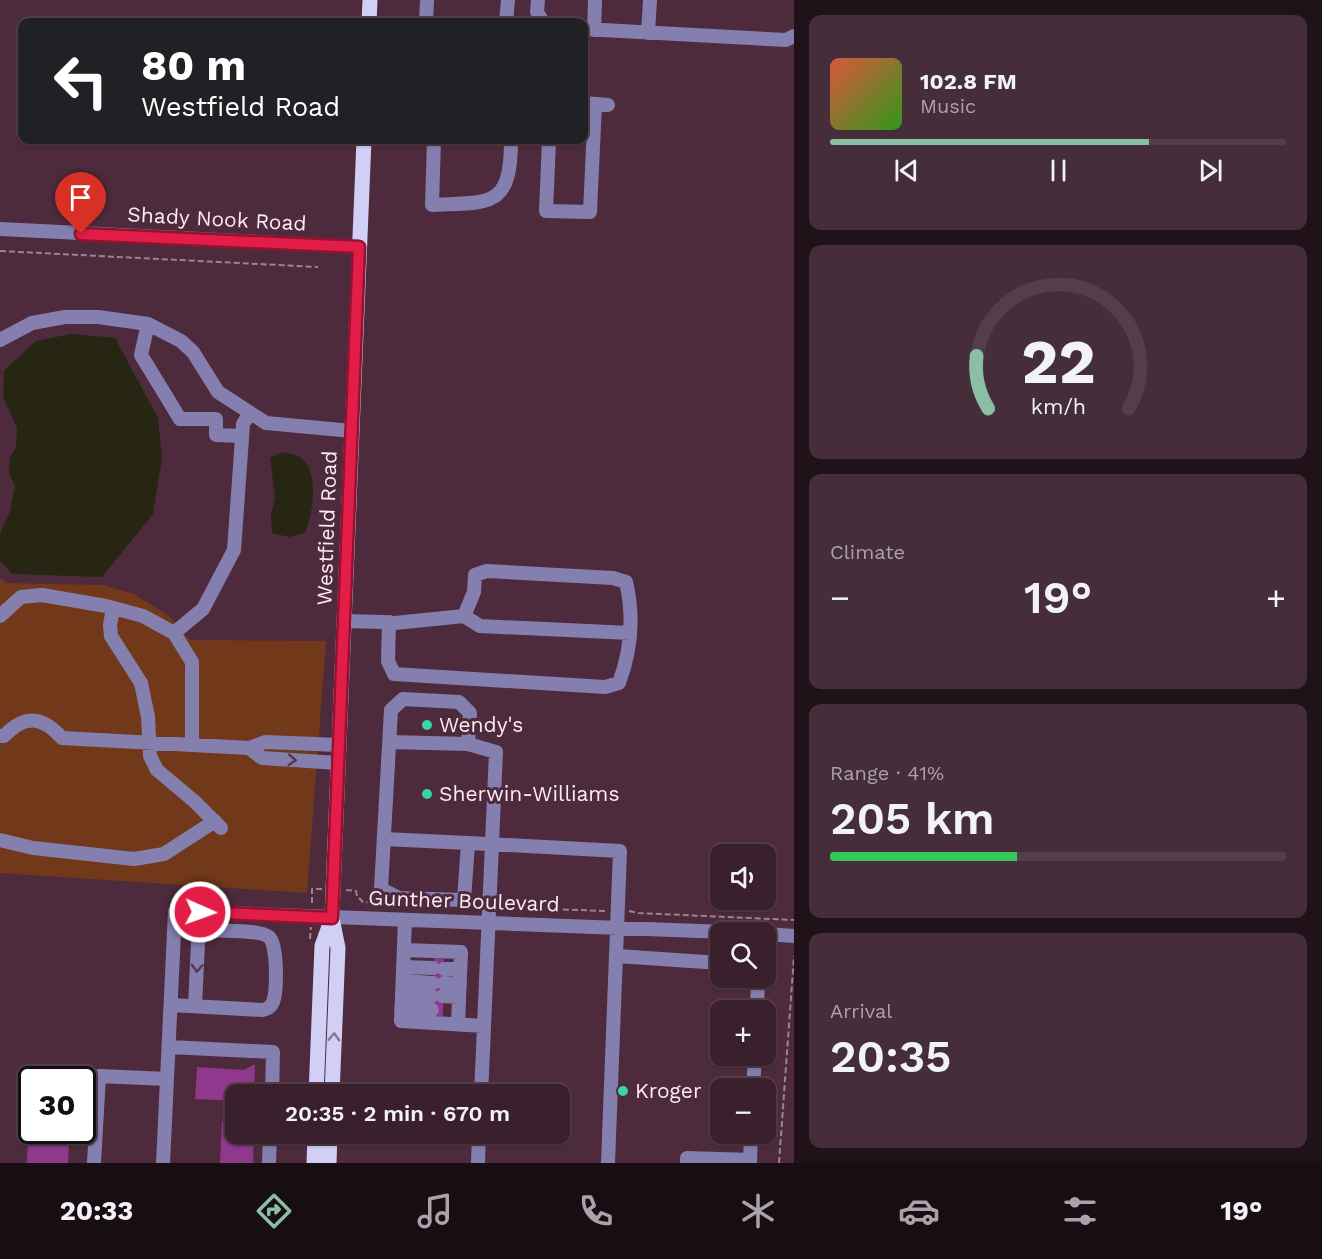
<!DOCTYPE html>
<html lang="en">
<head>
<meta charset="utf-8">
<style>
  :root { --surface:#3a202d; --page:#452d39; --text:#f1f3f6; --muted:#aba3aa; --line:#543e49; --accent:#8abfa5 }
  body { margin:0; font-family:"Work Sans",sans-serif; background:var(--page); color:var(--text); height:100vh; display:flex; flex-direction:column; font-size:22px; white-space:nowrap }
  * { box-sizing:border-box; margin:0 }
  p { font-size:20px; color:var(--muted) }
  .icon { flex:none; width:33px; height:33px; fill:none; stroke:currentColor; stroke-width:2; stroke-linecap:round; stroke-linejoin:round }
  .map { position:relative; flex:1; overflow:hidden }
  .sheet { display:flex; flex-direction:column; gap:15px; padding:15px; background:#201219; width:528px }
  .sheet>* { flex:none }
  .hud { position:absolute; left:18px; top:18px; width:570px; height:126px; border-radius:12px; box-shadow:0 2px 4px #0004,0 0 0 2px var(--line); background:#202124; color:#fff; overflow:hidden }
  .buttons { position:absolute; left:710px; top:844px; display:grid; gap:12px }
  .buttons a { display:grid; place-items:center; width:66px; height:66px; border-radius:12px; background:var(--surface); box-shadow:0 2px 4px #0004,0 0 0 2px var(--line); font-size:30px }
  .speed { position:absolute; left:18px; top:1066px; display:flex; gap:12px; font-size:30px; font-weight:700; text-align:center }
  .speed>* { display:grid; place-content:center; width:78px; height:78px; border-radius:50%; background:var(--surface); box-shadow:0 2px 4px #0004,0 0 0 2px var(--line); line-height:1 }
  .speed .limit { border:3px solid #111; border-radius:9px; background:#fff; color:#111 }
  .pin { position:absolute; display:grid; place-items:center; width:51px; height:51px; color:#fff; margin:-62px -26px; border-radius:50% 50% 50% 0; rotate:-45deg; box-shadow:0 0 6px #0007 }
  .pin .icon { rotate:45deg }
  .me { position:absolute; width:66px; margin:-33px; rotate:92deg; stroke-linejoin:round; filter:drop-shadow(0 0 4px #0008) }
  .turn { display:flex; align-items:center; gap:21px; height:126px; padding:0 24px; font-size:27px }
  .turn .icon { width:78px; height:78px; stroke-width:2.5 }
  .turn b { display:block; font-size:42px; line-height:51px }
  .big { font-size:45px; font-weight:600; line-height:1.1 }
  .sheet .widget { flex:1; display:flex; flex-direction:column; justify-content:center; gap:9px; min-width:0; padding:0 21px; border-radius:12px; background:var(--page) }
  .sheet .dial { align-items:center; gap:0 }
  .dial svg { height:156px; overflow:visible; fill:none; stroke:var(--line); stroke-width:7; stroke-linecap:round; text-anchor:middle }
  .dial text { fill:var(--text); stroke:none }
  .song { display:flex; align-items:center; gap:18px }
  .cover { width:72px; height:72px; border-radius:9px; background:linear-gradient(135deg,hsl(10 70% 55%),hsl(110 70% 35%)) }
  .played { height:6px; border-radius:3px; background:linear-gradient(90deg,var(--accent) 70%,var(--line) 70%) }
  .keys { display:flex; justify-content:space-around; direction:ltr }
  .heat { display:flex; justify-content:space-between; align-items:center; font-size:33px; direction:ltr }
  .charge { height:9px; border-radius:4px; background:linear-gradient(90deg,#34c759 41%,var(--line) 0) }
  .trip { position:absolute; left:225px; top:1084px; width:345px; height:60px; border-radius:12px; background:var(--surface); box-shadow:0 2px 4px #0004,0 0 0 2px var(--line); font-weight:600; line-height:60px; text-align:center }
  .dock { display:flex; height:96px; justify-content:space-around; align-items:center; background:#170d12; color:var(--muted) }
  .dock .icon { width:42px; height:42px }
  .dock .selected { color:var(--accent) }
  .dock b { font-size:27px; color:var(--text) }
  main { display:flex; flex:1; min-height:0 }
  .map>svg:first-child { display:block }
  .green { fill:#713919 }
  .water { fill:#262613 }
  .building { fill:#8f388d }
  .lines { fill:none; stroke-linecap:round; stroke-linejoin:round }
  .path { stroke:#9d828f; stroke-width:2; stroke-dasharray:6 3; stroke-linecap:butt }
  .minor { stroke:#847faf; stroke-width:14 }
  .major { stroke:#d2cff6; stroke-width:15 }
  .oneway { stroke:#55384d }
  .oneway2 { stroke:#897590 }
  .route-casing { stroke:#92132f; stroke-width:15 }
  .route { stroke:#e11d48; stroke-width:10 }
  .poi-dot { fill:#37d4a6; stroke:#4d2b3c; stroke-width:2 }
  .labels { text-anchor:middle; stroke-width:6; stroke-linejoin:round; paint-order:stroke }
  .street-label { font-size:21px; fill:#fdeaf2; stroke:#4d2b3c }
  .poi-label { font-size:21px; fill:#fdeaf2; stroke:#4d2b3c; text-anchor:start }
</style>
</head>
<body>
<main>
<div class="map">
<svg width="794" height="1163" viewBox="0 0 794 1163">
  <rect width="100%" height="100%" fill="#4d2b3c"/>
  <path class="green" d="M0,578L6,583L103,585L134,594L169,616L190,640L326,641L307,893L0,873Z"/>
  <path class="water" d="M71,334L115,338L158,418L162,458L153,514L102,577L12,574L0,561V534L10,511L15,486L9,473L10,457L16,448L17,428L3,397L4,371L36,341Z
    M282,452C288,454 296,454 300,457C320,472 313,513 305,533L289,537L272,533L271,516L275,497L270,458Z"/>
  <path class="building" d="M434,958L444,959L443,1016H432Z
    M255,1064L254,1095H236V1101L195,1099L197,1067L244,1070Z
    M31,1070L70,1072V1080H30Z
    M29,1105H32V1131H67V1141H69L68,1163H27Z
    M222,1122L236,1123V1134H254L253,1163H220Z"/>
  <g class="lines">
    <path class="path" d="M0,251L318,267
      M346,890L356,891L357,896L363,902L381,903
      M312,903V889H322
      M500,907L605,911
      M629,911L638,913L794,920
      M310,939L311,927
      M779,1163L794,956"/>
    <path class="minor" d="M538,0L537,12L543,22
      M426,22L427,0
      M506,22L508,0
      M584,29L786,40L794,36
      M594,30L595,0
      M648,33L650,0
      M584,103L608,105
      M434,140L432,205C490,202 511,209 511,140
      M549,140L546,211L590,212L595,104
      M0,229L359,247
      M148,324L141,355L180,419H216V435L242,436
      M0,340L32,323L65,317H98L148,324L181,341L193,352L218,392L266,423L352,431
      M113,608L110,625L111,636L141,683L148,717L150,756L157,770L194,801L221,828
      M0,616L21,597L42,595L106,606L143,616L174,633L192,662V745
      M464,616L480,626L630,633
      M344,621L383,622L395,623L464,616L474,592L475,575L487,571L613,578L626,582C634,616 631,651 619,683L605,687L394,674L388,661L389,622
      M174,633L203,609L234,550L243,424L250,413
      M0,736H4C25,714 42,716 62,738L249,748L265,742L339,745
      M390,742L468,744
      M249,748L262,758L338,763
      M384,839L468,843L464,900L399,898L381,889C384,829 388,770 391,710L403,699L459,702L470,713L468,744L496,752L481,1095
      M0,840L33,848L134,859L164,854L215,821
      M468,843L620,851L608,1163
      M405,920L401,1021L484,1026
      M765,934L794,936
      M404,950L461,952L458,1024
      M617,956L720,963
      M403,967L433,968
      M444,969H460
      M403,981L433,983
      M444,983L460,984
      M402,995L432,996
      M443,996L459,997
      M171,1005L263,1010C268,1009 271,1007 273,1002C277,992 278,945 269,937C260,929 213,931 199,930
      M195,1006L199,922
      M401,1009L432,1010
      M757,1011L758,978
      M169,1047L273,1052L272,1095
      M753,1089L755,1056
      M94,1163L99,1076L167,1079
      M163,1163L175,911L752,933
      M269,1163L270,1134
      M478,1163L479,1134
      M687,1163V1158L750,1160
      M750,1163L751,1134"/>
    <path class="major" d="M369,22L370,0
      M316,1095L322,946L332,918
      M332,1095L338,948L332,918L333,890L364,140
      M314,1163L315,1134
      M329,1163L330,1134"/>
  </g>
  <defs><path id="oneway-chevron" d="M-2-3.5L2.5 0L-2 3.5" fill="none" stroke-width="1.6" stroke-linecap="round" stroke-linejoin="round" transform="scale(1.5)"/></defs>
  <g class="oneway">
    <use href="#oneway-chevron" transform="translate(292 760) rotate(3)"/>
    <use href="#oneway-chevron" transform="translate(197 968) rotate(93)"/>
  </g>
  <use class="oneway2" href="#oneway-chevron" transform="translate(334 1037) rotate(-88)"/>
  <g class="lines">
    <g class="route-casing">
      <path id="route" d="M81,234L359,247L332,918L200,912"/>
    </g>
    <use href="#route" class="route"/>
  </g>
  <g class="poi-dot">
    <circle cx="427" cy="725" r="6"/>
    <circle cx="427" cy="794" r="6"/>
    <circle cx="623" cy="1091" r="6"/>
  </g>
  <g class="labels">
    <g class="street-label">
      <text transform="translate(217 219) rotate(3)" y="7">Shady Nook Road</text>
      <text transform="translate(327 528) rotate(-88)" y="7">Westfield Road</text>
      <text transform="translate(464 901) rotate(2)" y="7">Gunther Boulevard</text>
    </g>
    <g class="poi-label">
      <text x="439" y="732">Wendy's</text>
      <text x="439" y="801">Sherwin-Williams</text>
      <text x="635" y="1098">Kroger</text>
    </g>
  </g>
</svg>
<div class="buttons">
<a><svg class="icon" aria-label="sound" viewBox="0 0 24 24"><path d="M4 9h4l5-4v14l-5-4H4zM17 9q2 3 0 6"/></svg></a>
<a><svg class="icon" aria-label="search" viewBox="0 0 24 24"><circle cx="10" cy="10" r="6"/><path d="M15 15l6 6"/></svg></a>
<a>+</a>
<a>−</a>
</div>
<div class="speed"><div class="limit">30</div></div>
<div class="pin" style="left:81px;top:234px;background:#d93025"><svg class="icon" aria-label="arrive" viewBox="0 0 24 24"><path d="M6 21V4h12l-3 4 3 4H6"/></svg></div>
<svg class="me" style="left:200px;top:912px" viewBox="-20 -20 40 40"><circle r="17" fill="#e11d48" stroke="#fff" stroke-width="3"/><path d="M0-11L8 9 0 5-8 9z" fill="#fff"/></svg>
<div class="trip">20:35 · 2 min · 670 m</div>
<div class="hud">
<div class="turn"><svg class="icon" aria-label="left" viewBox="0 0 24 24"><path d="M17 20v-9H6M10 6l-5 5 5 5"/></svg><div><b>80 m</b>Westfield Road</div></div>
</div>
</div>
<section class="sheet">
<div class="widget">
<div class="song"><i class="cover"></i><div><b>102.8 FM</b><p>Music</p></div></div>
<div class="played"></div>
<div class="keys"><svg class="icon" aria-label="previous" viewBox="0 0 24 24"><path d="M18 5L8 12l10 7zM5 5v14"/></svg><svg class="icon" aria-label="pause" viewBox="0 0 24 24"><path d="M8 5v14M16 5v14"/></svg><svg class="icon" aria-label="next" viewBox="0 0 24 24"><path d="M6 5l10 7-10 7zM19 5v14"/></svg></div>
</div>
<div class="widget dial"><svg viewBox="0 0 100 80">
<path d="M14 69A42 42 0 1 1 86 69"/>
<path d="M14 69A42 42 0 0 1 8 42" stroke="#8abfa5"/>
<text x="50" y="56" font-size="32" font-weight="700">22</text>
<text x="50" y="72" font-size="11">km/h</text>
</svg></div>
<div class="widget"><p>Climate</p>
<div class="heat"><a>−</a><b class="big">19°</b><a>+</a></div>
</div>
<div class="widget"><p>Range · 41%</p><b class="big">205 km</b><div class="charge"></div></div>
<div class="widget"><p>Arrival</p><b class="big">20:35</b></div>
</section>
</main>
<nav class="dock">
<b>20:33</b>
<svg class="icon selected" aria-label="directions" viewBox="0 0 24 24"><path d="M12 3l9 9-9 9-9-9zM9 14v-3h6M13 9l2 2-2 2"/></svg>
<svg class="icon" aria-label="music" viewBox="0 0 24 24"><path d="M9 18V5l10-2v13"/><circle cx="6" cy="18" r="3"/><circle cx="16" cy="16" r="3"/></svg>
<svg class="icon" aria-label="phone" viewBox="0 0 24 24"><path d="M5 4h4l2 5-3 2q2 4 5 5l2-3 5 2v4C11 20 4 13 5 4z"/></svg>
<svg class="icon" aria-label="climate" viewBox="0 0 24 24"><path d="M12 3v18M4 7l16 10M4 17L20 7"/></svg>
<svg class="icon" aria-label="car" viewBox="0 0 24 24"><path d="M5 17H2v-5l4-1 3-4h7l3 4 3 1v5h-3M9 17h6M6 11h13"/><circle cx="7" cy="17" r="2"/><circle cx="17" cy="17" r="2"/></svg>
<svg class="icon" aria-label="filters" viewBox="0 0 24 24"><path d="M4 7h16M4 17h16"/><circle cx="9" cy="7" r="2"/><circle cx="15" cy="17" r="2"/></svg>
<b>19°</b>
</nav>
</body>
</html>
